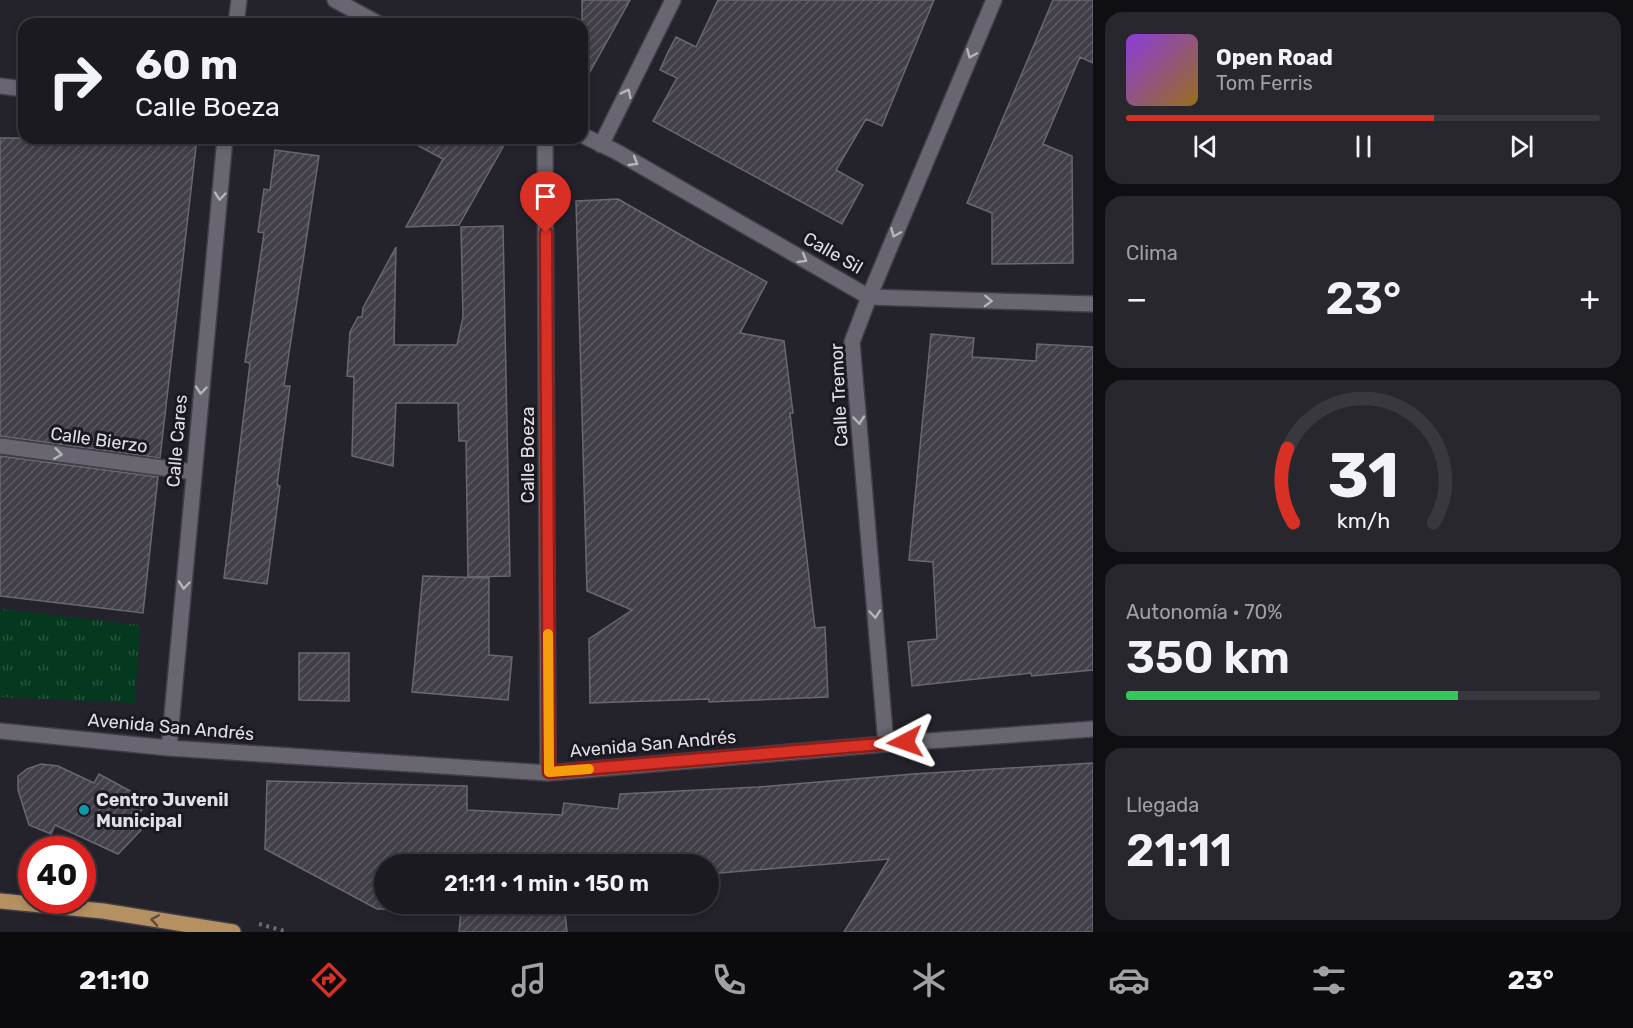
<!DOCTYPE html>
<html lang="es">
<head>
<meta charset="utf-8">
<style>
  :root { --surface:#1b1a20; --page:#28272d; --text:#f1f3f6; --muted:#a0a1a5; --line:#39383e; --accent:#d93025 }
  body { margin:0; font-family:Rubik,sans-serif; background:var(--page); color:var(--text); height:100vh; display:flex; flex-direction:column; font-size:22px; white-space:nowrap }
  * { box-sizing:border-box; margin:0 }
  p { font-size:20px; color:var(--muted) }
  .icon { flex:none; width:33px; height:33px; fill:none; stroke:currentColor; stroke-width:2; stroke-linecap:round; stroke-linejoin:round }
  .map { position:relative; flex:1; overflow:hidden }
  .side { display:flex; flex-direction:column; gap:12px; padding:12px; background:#0f0e12; width:540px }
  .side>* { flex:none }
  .hud { position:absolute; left:18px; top:18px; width:570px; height:126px; border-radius:18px; box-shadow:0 3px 9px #0003,0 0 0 2px var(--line); background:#1b1a20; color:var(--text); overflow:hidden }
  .speed { position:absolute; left:18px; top:836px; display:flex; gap:12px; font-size:30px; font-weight:700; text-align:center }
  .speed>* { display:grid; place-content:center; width:78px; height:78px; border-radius:50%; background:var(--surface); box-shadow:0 3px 9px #0003,0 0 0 2px var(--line); line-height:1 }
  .speed .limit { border:9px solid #d22; background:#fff; color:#111 }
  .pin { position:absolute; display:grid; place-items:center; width:51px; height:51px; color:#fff; margin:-62px -26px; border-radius:50% 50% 50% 0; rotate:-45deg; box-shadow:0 0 6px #0007 }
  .pin .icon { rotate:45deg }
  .me { position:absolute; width:66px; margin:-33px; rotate:266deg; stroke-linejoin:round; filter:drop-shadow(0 0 4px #0008) }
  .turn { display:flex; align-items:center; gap:21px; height:126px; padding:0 18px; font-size:27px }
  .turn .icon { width:78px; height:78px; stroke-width:2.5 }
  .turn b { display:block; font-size:42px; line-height:51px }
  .big { font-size:45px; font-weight:600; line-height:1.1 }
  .side .widget { flex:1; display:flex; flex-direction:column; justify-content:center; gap:9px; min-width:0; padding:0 21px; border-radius:18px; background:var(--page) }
  .side .dial { align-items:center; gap:0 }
  .dial svg { height:156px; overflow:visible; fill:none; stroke:var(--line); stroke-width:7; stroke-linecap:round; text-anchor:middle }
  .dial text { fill:var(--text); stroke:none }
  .song { display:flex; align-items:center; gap:18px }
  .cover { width:72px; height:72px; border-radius:9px; background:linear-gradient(135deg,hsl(270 70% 55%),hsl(40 70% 35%)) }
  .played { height:6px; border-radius:3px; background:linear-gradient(90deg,var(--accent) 65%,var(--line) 65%) }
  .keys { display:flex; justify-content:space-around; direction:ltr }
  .heat { display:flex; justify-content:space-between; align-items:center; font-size:33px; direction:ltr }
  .charge { height:9px; border-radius:4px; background:linear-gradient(90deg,#34c759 70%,var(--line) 0) }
  .trip { position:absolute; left:374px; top:854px; width:345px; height:60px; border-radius:30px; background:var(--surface); box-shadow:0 3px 9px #0003,0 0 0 2px var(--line); font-weight:600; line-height:60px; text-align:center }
  .menu { display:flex; height:96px; justify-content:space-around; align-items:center; background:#0b0a0d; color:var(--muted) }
  .menu .icon { width:42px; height:42px }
  .menu .on { color:var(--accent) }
  .menu b { font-size:27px; color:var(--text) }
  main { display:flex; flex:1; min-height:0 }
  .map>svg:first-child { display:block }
  .grass { fill:url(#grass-tufts) }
  .building { fill:url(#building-hatch); stroke:#6a6772; stroke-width:1.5 }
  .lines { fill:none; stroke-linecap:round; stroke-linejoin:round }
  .minor-casing { stroke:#403e46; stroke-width:18 }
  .major-casing { stroke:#403e46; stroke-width:18 }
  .path { stroke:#6b6a72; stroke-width:4; stroke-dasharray:3 4.5; stroke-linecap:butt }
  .minor { stroke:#696672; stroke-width:15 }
  .major { stroke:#b59060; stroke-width:15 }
  .oneway { stroke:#b6b5bd }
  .oneway2 { stroke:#604e3d }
  .route-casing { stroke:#8d1f18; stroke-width:15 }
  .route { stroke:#d93025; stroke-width:10 }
  .slow { stroke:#f59e0b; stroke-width:10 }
  .culture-dot { fill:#0f9aa8; stroke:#1b1821; stroke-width:2 }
  .labels { text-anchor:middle; stroke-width:6; stroke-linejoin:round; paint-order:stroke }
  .street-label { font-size:18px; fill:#e0dfe5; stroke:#1b1821 }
  .poi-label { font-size:18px; font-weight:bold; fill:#e0dfe5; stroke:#1b1821; text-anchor:start }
</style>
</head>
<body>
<main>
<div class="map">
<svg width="1093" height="932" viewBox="0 0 1093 932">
  <defs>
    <pattern id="grass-tufts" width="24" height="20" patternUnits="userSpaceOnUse" patternTransform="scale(1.5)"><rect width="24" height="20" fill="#043920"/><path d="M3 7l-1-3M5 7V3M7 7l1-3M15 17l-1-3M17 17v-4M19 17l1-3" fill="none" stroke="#285540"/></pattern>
    <pattern id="building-hatch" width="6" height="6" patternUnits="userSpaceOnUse" patternTransform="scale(1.5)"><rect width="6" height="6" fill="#423f49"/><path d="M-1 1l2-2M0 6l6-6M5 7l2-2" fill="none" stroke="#5d5a63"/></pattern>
  </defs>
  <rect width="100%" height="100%" fill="#24222b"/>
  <path class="grass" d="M0,609L140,625L135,703L0,697Z"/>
  <path class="building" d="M582,0H630L582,86Z
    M718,0H934L882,126L866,119L836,170L863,185L842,224L653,121L677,78L660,70L668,52L676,37L696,47Z
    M1053,0H1093V63L1080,57L1043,144L1072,156L1073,263L992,264V213L967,203Z
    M0,138H197L160,458L0,436Z
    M404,138H508L459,225L406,227L443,159Z
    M275,150L319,156L284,386H290L277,485L280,486L267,584L224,578L250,363L245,362L264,233L258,232L264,189L270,190Z
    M618,199L700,246L767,282L740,333L784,341L793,413H790L815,628L825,627L828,697L709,702V699L590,703L589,639L632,610L587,591L576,201Z
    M503,226L510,576L468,577L466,441H459L458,403H396L393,466L352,456L354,377L347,376L350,332L358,317H362L363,308L396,247L394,345H457L463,317L461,227Z
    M931,334L974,338L972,357L1036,361L1037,344L1093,347V670L1032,676L1031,673L912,686L908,642L937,639L933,562L909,560Z
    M0,456L158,477L143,613L0,596Z
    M423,576L489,578V655L512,657L508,700L412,692Z
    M299,653H349V701L299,700Z
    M1093,763V932H844L889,859L708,874V864H384V903H564L567,932H459L461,911L377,909L265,849L267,781L467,786V810L562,815L564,803L618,809L620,794L758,787L913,774Z
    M41,764L58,766L94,783L99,774L147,800L132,827L141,830L118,854L55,825L51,834L29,825L18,790V776L27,769Z"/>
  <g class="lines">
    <g class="minor-casing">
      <path id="minor" d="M335,0L379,24
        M236,24L239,0
        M0,86L24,89
        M582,135L617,152L869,297L1093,304
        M545,138L548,773
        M601,145L673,0
        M0,446L193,472
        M0,731L169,748L548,773L886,744L1093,729
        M886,744L852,342L869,297L994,0
        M169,748L225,138"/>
    </g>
    <g class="major-casing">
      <path id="major" d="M0,901L103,911L233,932"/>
    </g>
    <path class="path" d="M259,924L288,932"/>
    <use href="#minor" class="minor"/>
    <use href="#major" class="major"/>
  </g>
  <defs><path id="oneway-chevron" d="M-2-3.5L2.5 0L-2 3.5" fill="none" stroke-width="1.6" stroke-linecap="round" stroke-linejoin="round" transform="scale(1.5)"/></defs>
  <g class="oneway">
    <use href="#oneway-chevron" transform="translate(971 54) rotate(113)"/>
    <use href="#oneway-chevron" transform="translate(627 93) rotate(-64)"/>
    <use href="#oneway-chevron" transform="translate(634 162) rotate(30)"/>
    <use href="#oneway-chevron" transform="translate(220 196) rotate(95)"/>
    <use href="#oneway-chevron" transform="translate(895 233) rotate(113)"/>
    <use href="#oneway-chevron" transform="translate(803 259) rotate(30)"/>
    <use href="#oneway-chevron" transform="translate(988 301) rotate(2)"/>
    <use href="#oneway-chevron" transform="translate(201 390) rotate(95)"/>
    <use href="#oneway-chevron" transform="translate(859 420) rotate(85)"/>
    <use href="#oneway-chevron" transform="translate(58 454) rotate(8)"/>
    <use href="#oneway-chevron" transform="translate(184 585) rotate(95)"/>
    <use href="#oneway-chevron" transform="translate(875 614) rotate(85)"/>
  </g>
  <use class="oneway2" href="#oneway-chevron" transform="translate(155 920) rotate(-171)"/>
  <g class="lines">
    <g class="route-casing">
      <path id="route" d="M546,233L549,772L905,742"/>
    </g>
    <use href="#route" class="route"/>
    <path class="slow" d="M548,634L549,772L589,769"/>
  </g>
  <circle class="culture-dot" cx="84" cy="810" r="6"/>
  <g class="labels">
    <g class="street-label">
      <text transform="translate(833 253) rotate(30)" y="6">Calle Sil</text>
      <text transform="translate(839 395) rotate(-93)" y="6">Calle Tremor</text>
      <text transform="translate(99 440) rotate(8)" y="6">Calle Bierzo</text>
      <text transform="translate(177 441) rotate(-85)" y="6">Calle Cares</text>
      <text transform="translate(528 455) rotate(-90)" y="6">Calle Boeza</text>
      <text transform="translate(171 727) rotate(5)" y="6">Avenida San Andrés</text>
      <text transform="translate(653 744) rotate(-5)" y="6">Avenida San Andrés</text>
    </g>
    <g class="poi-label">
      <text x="96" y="806">Centro Juvenil<tspan x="96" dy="21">Municipal</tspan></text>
    </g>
  </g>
</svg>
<div class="speed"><div class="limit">40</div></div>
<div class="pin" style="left:546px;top:233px;background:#d93025"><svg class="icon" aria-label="arrive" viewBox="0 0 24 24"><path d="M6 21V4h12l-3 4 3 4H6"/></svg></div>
<svg class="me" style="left:905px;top:742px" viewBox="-20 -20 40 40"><path d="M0-17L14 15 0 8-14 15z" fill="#d93025" stroke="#fff" stroke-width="4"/></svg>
<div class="trip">21:11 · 1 min · 150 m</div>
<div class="hud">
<div class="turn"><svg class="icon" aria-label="right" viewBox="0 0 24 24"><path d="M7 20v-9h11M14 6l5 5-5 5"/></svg><div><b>60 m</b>Calle Boeza</div></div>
</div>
</div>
<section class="side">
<div class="widget">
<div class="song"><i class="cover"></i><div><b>Open Road</b><p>Tom Ferris</p></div></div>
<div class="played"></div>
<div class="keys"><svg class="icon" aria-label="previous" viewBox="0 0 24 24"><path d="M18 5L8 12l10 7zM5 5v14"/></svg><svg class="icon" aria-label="pause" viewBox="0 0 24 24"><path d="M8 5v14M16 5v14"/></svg><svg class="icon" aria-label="next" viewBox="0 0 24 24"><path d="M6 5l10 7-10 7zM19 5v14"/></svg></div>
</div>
<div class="widget"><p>Clima</p>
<div class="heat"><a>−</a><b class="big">23°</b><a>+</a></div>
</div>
<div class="widget dial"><svg viewBox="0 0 100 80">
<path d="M14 69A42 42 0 1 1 86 69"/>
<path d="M14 69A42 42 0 0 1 11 31" stroke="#d93025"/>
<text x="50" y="56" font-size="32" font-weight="700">31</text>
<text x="50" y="72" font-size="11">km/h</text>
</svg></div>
<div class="widget"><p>Autonomía · 70%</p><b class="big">350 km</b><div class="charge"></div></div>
<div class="widget"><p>Llegada</p><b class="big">21:11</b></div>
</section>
</main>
<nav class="menu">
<b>21:10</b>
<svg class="icon on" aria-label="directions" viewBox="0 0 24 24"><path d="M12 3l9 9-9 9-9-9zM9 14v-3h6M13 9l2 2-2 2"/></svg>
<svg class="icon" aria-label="music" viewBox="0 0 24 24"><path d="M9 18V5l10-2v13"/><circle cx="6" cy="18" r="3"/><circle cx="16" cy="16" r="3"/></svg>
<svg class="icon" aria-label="phone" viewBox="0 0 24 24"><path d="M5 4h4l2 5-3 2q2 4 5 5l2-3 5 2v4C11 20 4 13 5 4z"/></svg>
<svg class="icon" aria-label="climate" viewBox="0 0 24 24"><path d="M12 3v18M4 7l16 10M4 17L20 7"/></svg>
<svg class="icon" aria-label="car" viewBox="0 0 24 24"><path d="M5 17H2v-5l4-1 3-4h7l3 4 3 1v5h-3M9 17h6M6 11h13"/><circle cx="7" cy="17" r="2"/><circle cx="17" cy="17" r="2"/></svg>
<svg class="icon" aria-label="filters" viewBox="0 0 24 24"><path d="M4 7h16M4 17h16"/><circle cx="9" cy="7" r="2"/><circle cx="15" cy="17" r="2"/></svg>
<b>23°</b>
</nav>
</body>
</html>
